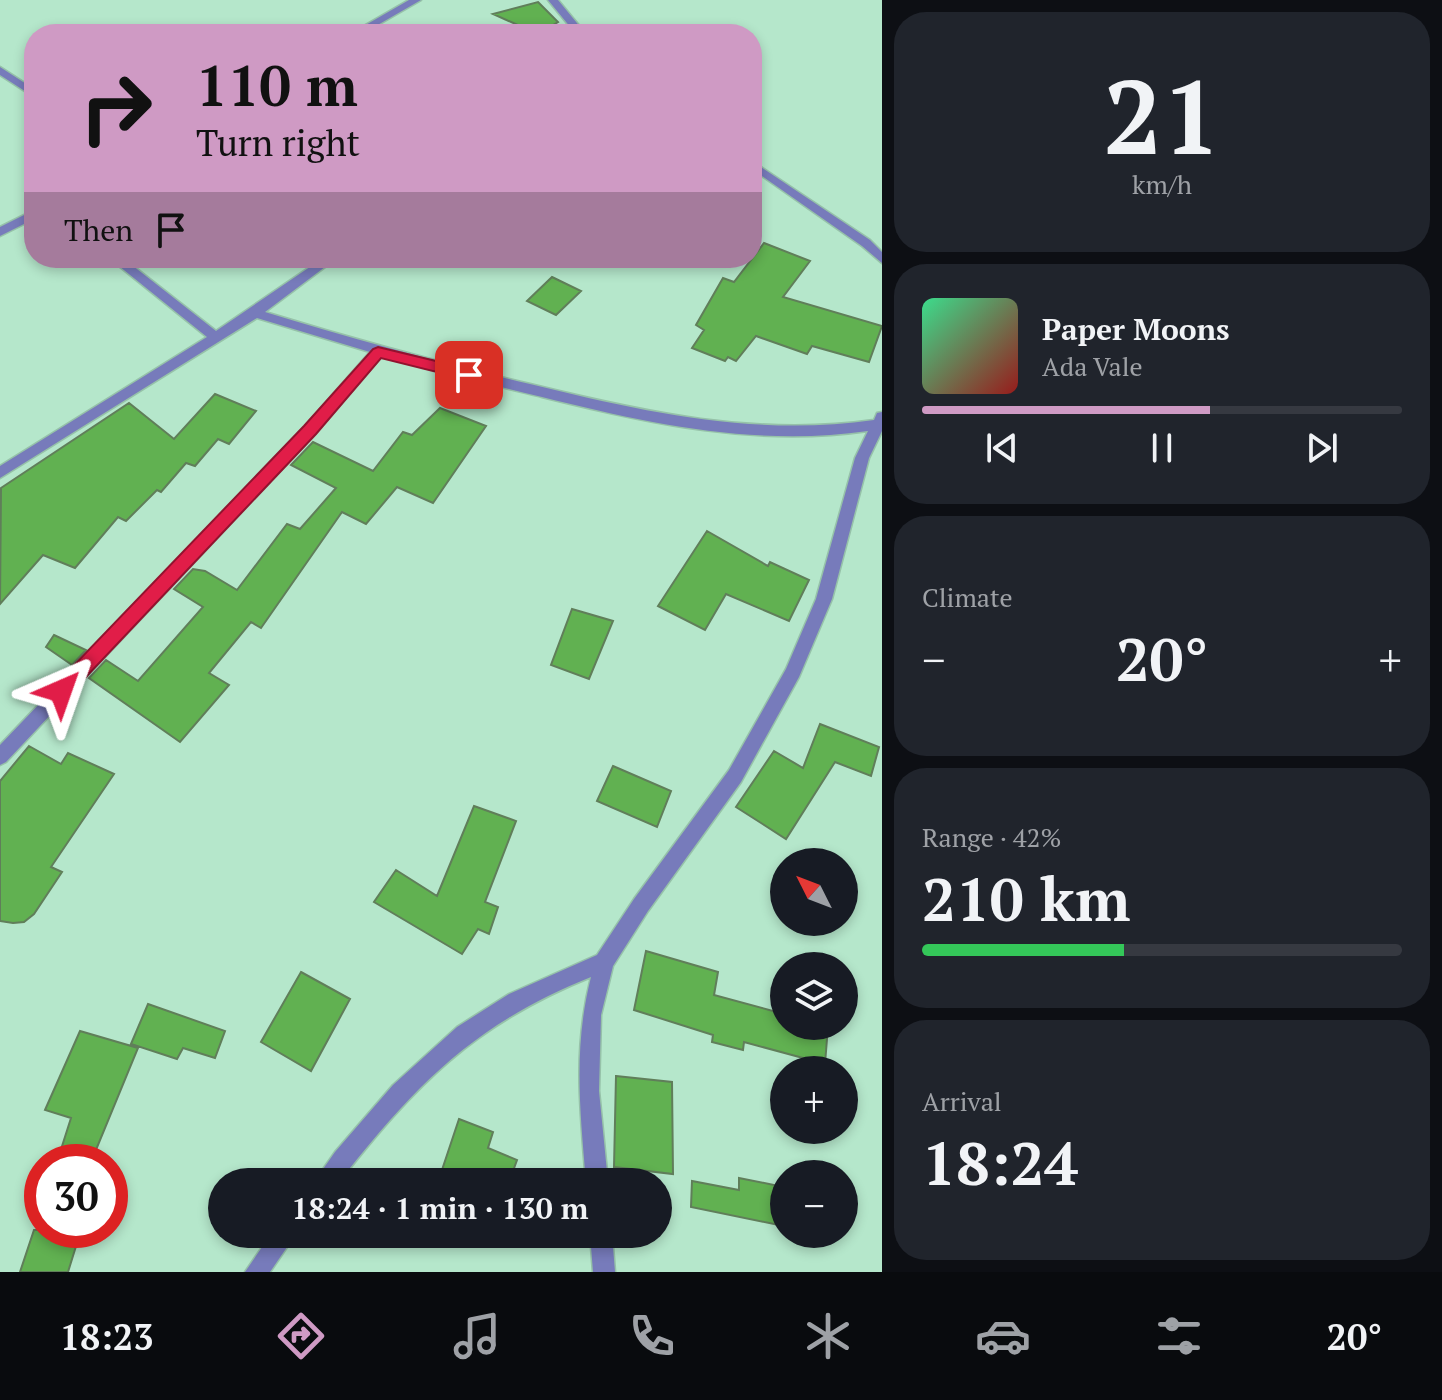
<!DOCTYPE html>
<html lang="en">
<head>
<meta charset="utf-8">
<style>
  :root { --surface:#171b24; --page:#20242c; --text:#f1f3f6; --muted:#9ea1a6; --line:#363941; --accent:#cf9ac4 }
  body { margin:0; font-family:"PT Serif",serif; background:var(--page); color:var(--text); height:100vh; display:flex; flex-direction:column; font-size:30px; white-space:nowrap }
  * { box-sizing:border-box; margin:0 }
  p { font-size:26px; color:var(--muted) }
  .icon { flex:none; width:44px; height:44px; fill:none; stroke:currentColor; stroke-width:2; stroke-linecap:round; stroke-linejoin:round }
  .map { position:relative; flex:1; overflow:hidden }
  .sheet { display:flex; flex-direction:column; gap:12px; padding:12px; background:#0d0f14; width:560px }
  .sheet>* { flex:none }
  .hud { position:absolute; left:24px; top:24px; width:738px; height:244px; border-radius:32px; box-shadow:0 4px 12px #0003; background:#cf9ac4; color:#111; overflow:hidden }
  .needle { width:52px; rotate:312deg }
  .controls { position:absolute; left:770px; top:848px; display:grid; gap:16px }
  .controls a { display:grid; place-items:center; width:88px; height:88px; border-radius:50%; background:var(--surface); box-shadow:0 4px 12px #0003; font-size:40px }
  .speed { position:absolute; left:24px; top:1144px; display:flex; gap:16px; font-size:40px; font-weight:700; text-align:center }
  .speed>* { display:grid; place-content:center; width:104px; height:104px; border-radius:50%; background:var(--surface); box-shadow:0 4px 12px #0003; line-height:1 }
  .speed .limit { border:12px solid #d22; background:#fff; color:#111 }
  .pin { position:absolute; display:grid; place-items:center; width:68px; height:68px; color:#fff; margin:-34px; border-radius:16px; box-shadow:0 4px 12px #0006 }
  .me { position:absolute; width:88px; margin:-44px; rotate:43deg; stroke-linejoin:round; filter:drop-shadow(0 0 6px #0008) }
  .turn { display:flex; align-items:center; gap:28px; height:168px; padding:0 40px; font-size:36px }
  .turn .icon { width:104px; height:104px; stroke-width:2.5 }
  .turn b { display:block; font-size:56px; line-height:68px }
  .then { display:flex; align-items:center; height:76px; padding:0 40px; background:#0003; gap:16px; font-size:30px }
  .big { font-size:60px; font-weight:600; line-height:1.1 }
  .sheet .card { flex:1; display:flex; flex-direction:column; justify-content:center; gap:12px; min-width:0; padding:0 28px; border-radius:32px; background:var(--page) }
  .sheet .dial { align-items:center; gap:0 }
  .dial b { font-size:104px; line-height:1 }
  .song { display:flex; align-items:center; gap:24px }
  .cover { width:96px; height:96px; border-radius:12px; background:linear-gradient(135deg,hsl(150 70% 55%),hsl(0 70% 35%)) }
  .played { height:8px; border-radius:4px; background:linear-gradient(90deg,var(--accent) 60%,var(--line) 60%) }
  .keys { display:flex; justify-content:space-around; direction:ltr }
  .heat { display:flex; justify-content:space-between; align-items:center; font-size:44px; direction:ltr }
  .charge { height:12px; border-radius:6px; background:linear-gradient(90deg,#34c759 42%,var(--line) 0) }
  .trip { position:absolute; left:208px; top:1168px; width:464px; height:80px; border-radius:40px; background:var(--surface); box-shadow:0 4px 12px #0003; font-weight:600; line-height:80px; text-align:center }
  .dock { display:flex; height:128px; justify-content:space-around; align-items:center; background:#090b0e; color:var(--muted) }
  .dock .icon { width:56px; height:56px }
  .dock .active { color:var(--accent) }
  .dock b { font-size:36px; color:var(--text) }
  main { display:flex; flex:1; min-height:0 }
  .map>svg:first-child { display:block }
  .building { fill:#61b151; stroke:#607e5a; stroke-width:2 }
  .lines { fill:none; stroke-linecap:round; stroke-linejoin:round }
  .minor-casing { stroke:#96c2a9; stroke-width:3 }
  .minor { fill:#777bbb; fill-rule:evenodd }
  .route { fill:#e11d48; stroke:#92132f; stroke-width:2 }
</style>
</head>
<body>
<main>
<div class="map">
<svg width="882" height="1272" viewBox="0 0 882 1272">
  <rect width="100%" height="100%" fill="#b5e7cb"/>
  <path class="building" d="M538,2L558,22L538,34L493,14Z
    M764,243L810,261L783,297L882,326L869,362L812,346L807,354L756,336L736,361L728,357L725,361L692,348L704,330L696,325L723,278L734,282Z
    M552,277L581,291L556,315L527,301Z
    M215,394L256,411L229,444L218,439L195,466L186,463L161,492L157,490L126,521L118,517L75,568L43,555L0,604L1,488L129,403L174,439Z
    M440,408L486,426L433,503L397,487L366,524L342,512L261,628L251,622L209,673L229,685L180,742L89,678L106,660L138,681L203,607L174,589L193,569L205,571L237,590L287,524L300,529L336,488L291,465L313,442L373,471L403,432L412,435Z
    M707,531L768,566L770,562L809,580L789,621L726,594L705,630L658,606Z
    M572,609L613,621L589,679L551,665Z
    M54,635L86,650L72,665L46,647Z
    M820,724L879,747L871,776L835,762L786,839L736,807L774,751L803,768Z
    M29,746L61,764L68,753L114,774L51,867L62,872L34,914L24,922L13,923L0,921V781Z
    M613,766L671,791L657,827L597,801Z
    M474,806L516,821L485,902L498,907L489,934L478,929L462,954L374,902L396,870L437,896Z
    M646,951L718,972L714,995L784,1014V1026H828L825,1064L744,1042L743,1050L712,1042L713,1035L634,1010Z
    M301,972L350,999L311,1071L261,1042Z
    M148,1004L225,1031L215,1058L183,1048L177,1059L131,1044Z
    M80,1031L138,1048L91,1162H57L71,1118L45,1110Z
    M616,1076L672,1082L673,1174L614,1167Z
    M459,1119L493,1132L488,1148L517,1160L509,1182H438Z
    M739,1178L779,1186V1225L691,1207L692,1181L739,1190Z
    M34,1230H81L68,1272H20Z"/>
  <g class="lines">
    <g class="minor-casing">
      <path id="minor" d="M409,0H421L362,34H350Z
        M548,0H558L586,34H576Z
        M0,67L34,89V97L0,75Z
        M752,161L870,240L882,252V263L862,246L752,169Z
        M34,210V219L0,236V227Z
        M109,258H123L216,331L323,258H337L265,312C353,339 441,363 530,384C644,412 756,437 874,420L877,413L882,412V431L869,458L832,599L799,677L741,782L648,911L613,966L601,1015L599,1091L608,1182H586C580,1110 573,1048 591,977C474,1024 415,1085 339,1182H314L335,1152L393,1085L457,1027L509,994L597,955L634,899L729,770L786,669L816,599L855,458L868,431C757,447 650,424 542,397C489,384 435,371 382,356L315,434L6,762L0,765V745L305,426L370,352L257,318L0,478V466L207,337Z
        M271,1234H296L270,1272H245Z
        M590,1234H612L615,1272H593Z"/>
    </g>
    <use href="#minor" class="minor"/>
  </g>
  <path class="route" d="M378,347L469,369L477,375L469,380L381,358L316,434L67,697H54L51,691L54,686L304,426L373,349Z"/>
</svg>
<div class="controls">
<a><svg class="needle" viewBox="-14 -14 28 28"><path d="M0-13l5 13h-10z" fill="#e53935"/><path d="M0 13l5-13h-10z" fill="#9ea1a6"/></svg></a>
<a><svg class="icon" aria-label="layers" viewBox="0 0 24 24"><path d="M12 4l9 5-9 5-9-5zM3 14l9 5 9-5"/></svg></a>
<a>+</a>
<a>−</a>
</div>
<div class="speed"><div class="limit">30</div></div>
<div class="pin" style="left:469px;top:375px;background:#d93025"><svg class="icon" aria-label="arrive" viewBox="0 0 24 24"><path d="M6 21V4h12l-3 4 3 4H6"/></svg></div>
<svg class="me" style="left:61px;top:691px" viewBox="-20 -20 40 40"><path d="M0-17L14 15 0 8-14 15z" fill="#e11d48" stroke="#fff" stroke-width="4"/></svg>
<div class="trip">18:24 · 1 min · 130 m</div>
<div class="hud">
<div class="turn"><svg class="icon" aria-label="right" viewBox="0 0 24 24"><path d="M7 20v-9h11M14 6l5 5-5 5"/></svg><div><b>110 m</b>Turn right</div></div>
<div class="then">Then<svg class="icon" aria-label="arrive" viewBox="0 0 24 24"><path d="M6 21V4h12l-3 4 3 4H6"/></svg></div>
</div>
</div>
<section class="sheet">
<div class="card dial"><b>21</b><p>km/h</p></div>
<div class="card">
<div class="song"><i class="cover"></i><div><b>Paper Moons</b><p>Ada Vale</p></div></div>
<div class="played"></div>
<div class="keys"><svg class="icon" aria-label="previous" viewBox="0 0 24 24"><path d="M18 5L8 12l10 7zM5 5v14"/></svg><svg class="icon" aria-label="pause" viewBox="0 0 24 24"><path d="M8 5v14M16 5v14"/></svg><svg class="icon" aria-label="next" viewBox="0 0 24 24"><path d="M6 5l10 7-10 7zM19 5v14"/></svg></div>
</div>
<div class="card"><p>Climate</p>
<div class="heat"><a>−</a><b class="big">20°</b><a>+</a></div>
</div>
<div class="card"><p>Range · 42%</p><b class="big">210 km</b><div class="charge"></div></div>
<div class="card"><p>Arrival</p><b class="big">18:24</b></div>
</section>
</main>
<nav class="dock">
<b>18:23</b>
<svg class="icon active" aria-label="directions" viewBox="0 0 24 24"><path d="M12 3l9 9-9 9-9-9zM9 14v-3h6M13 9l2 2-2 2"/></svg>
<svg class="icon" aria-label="music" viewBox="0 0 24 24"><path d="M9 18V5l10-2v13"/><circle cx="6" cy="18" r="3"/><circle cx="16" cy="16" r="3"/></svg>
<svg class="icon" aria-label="phone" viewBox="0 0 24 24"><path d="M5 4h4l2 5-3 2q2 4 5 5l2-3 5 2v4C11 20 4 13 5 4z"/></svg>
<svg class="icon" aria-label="climate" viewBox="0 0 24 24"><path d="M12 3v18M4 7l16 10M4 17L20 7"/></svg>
<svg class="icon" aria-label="car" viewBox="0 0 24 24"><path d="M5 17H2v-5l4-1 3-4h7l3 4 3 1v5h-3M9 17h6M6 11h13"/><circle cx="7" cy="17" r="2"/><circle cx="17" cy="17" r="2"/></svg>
<svg class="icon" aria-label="filters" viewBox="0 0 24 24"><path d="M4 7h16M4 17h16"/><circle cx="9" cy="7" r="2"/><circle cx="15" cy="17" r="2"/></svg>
<b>20°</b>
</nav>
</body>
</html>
